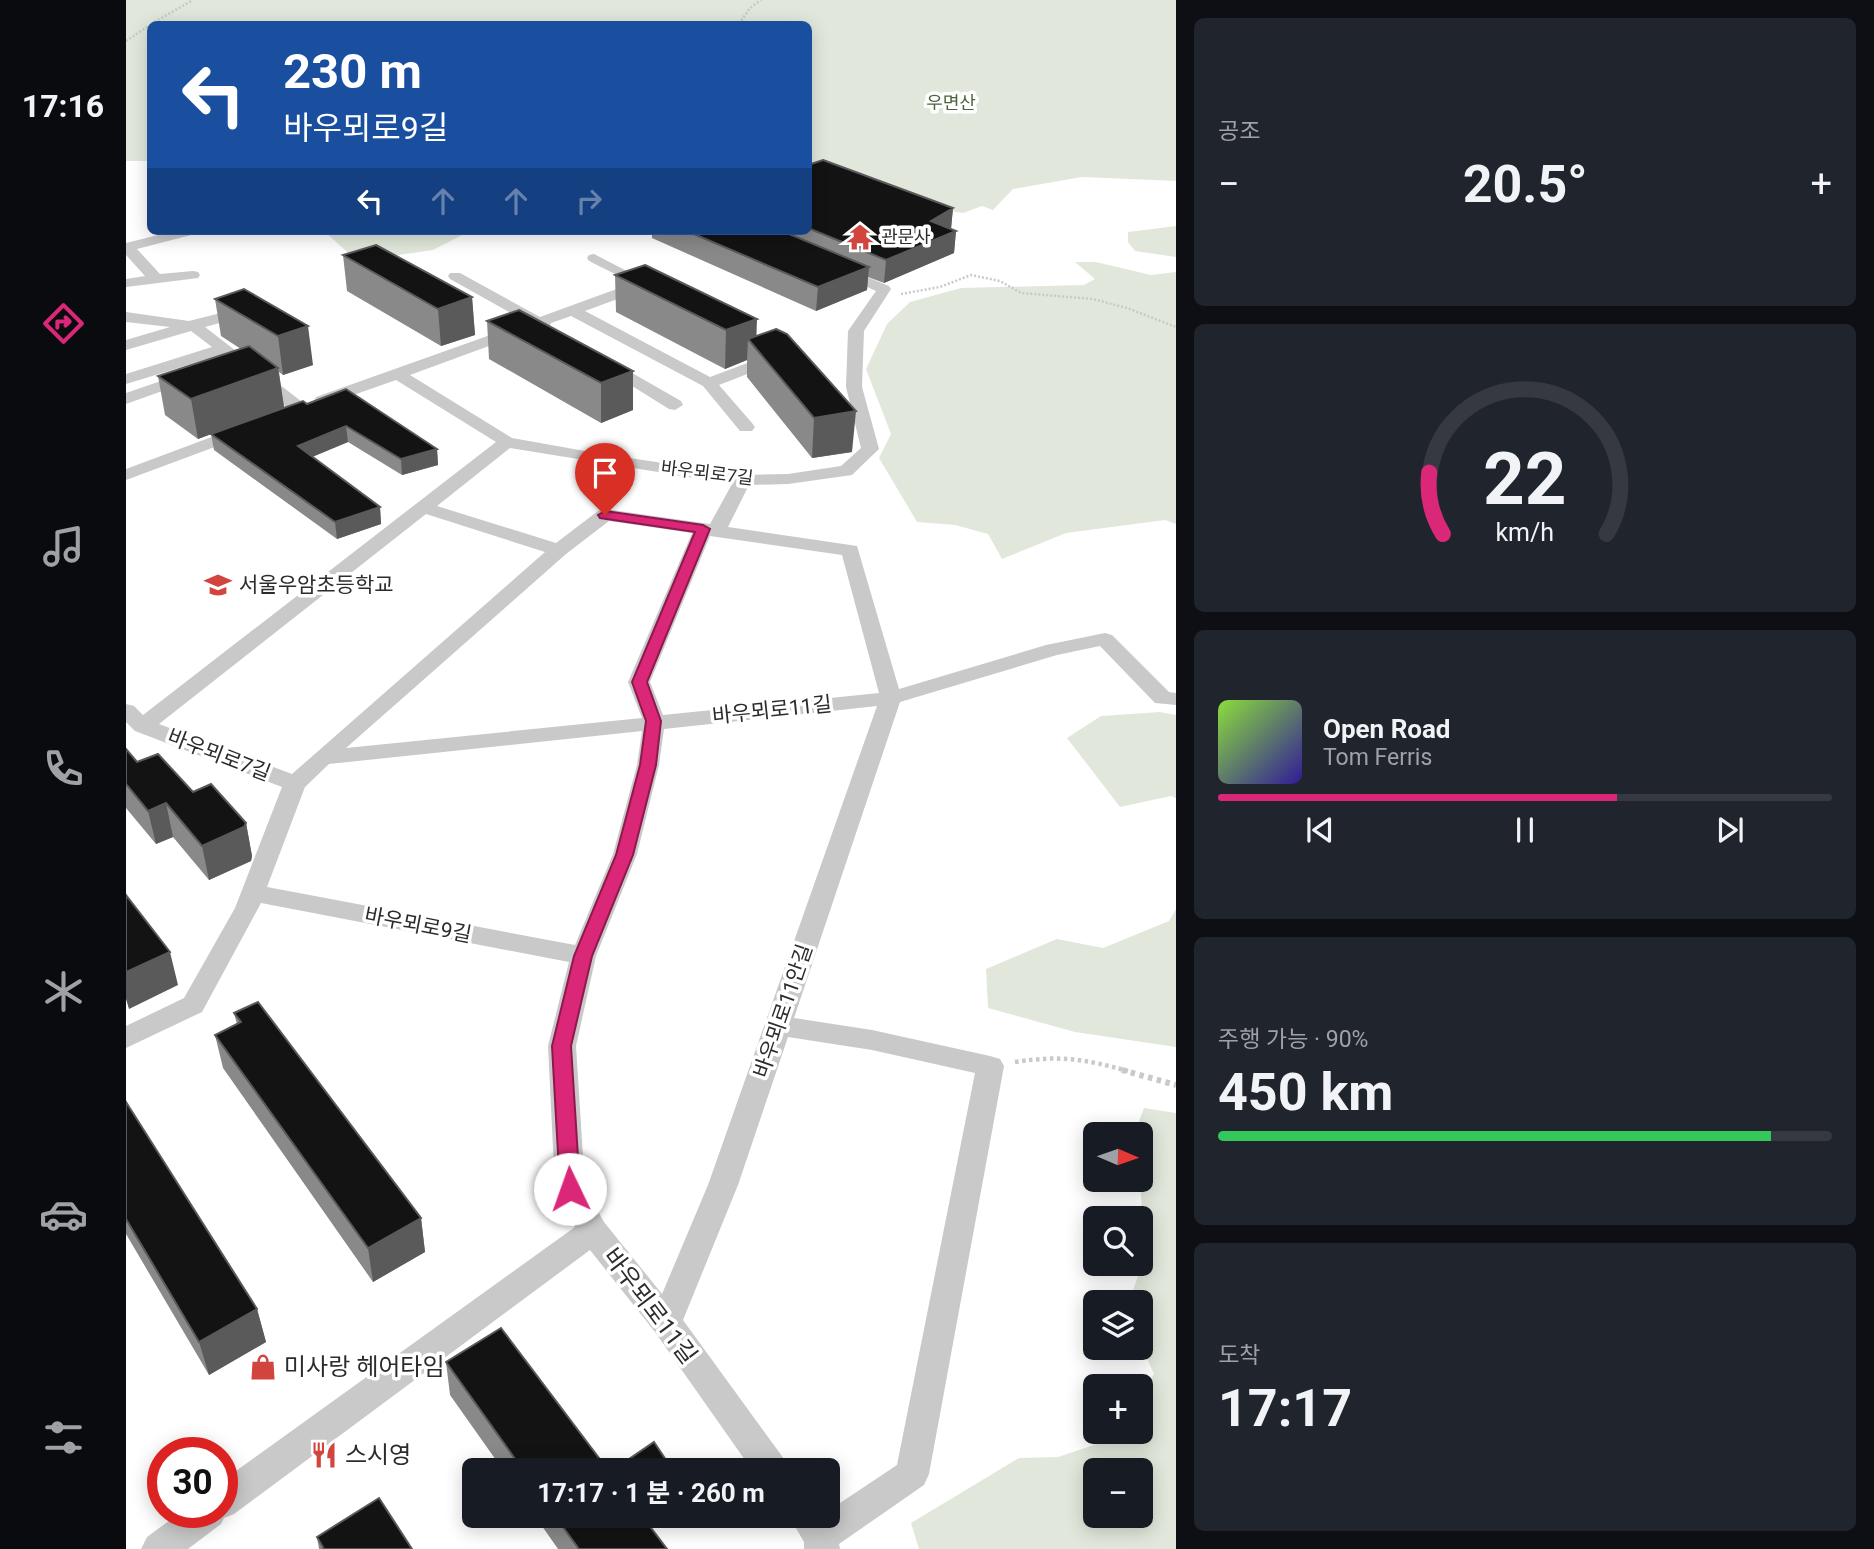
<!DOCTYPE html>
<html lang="ko">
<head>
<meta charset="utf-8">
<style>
  :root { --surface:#171b24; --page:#20242c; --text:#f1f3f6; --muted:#9ea1a6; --line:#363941; --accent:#db2777 }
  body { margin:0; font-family:Roboto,"Noto Sans KR",sans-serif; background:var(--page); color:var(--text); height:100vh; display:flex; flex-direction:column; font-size:26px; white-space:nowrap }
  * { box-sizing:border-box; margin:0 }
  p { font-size:23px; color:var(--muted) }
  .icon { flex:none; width:38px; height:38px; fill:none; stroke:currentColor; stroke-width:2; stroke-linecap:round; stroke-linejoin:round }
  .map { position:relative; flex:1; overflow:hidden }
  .details { display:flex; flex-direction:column; gap:18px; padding:18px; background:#0d0f14; width:698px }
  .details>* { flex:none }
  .banner { position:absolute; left:21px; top:21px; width:665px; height:214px; border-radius:10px; box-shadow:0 4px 18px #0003; background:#1a4fa0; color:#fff; overflow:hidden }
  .needle { width:46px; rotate:92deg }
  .buttons { position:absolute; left:957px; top:1122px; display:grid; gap:14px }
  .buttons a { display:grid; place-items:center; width:70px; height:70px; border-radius:10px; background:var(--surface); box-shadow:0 4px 18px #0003; font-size:35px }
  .speed { position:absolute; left:21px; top:1437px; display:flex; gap:14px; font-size:35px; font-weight:700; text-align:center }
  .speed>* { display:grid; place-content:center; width:91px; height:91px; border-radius:50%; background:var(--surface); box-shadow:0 4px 18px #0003; line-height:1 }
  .speed .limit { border:10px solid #d22; background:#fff; color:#111 }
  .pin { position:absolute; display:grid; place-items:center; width:60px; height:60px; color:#fff; margin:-72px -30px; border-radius:50% 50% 50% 0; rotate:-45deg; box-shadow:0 0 7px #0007 }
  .pin .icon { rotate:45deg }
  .me { position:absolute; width:77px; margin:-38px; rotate:357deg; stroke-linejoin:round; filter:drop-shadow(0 0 5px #0008) }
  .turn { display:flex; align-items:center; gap:24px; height:147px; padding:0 21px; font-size:32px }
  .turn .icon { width:91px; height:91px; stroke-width:2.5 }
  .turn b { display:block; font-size:49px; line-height:60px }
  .lanes { display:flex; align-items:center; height:66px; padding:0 21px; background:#0003; justify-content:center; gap:35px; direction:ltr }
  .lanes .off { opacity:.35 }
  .big { font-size:52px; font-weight:700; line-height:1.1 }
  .details .tile { flex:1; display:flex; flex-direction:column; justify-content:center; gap:10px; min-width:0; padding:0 24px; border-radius:10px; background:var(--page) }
  .details .dial { align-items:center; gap:0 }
  .dial svg { height:182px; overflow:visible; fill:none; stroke:var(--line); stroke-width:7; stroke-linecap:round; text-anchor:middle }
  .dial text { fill:var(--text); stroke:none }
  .song { display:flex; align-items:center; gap:21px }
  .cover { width:84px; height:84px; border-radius:10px; background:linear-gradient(135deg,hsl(90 70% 55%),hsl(250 70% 35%)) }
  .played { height:7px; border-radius:4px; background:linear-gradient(90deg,var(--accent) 65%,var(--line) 65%) }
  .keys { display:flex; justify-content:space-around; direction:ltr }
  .heat { display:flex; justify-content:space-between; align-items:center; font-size:38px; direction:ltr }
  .charge { height:10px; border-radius:5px; background:linear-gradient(90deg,#34c759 90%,var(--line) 0) }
  .trip { position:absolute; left:336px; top:1458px; width:378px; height:70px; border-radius:10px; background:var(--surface); box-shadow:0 4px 18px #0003; font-weight:700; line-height:70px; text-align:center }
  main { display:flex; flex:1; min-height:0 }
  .tab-bar { display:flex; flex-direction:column; width:126px; justify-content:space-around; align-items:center; background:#090b0e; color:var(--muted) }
  .tab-bar .icon { width:49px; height:49px }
  .tab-bar .on { color:var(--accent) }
  .tab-bar b { font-size:32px; color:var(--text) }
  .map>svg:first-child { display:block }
  .green { fill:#e1e8db; fill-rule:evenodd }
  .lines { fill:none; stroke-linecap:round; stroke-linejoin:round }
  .path-far2 { stroke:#c9c9c9; stroke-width:2.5; stroke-dasharray:2 2; stroke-linecap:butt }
  .path-far1 { stroke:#c9c9c9; stroke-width:4.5; stroke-dasharray:3.5 3.5; stroke-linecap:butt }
  .path { stroke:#c9c9c9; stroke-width:6; stroke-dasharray:4.5 4.5; stroke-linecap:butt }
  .minor { fill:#c9c9c9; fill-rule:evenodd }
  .wall { fill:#898989 }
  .shaded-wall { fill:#5a5a5a }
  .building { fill:#131313; stroke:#5a5a5a; stroke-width:2 }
  .route { fill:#db2777; stroke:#8e194d; stroke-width:2 }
  .labels { text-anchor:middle; stroke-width:7; stroke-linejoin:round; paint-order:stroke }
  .far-park-label { font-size:18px; fill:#4b633e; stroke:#fff }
  .far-poi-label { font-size:18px; fill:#2c2c2c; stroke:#fff; text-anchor:start }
  .far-street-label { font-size:18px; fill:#2c2c2c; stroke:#fff }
  .poi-label { font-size:21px; fill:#2c2c2c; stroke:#fff; text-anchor:start }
  .street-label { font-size:21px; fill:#2c2c2c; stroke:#fff }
  .near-street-label { font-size:24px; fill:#2c2c2c; stroke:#fff }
  .near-poi-label { font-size:24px; fill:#2c2c2c; stroke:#fff; text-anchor:start }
</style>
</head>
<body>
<main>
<nav class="tab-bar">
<b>17:16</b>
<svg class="icon on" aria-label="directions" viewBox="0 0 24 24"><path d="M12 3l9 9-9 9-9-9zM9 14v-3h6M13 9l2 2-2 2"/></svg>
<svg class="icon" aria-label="music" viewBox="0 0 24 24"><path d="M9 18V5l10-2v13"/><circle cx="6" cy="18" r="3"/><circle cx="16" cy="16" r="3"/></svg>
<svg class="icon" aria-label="phone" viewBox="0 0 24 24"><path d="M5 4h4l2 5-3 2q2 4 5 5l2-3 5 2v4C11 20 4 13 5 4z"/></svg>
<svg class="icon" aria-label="climate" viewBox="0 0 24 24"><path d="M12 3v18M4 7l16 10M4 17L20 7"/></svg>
<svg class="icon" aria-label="car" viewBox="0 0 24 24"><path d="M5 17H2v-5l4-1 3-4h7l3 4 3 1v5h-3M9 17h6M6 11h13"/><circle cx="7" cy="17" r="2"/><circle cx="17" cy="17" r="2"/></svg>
<svg class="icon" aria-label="filters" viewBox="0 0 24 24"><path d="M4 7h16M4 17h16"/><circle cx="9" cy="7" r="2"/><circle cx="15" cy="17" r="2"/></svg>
</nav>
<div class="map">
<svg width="1050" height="1549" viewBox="0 0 1050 1549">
  <rect width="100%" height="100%" fill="#fff"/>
  <path class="green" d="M0,0H1050V181L956,177L887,189L867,210L856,206L837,213L808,208L683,168L682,24H24V161H0Z
    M1050,226V257L1009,251L1002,242V232Z
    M198,231H344L307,250L231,261Z
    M949,262H970L1025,275L1050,272V524L1039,520L940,533L876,559L862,534L829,525L791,522L753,458L765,434L740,369L761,324L784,302L835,288L958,285L969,279Z
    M1034,712L1050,715V798L1045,796L994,807L941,738L975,716Z
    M1050,909V1047L949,1032L862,1008L860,969L931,939L977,948L1043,921Z
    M1018,1108L1050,1113V1549H793L785,1523L893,1458L932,1457L989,1438L993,1432H1015V1395L1028,1374L1015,1345V1302H1003L1019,1256L1014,1180L1015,1134H1008ZM970,1470H1015V1516H970Z"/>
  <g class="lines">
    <path class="path-far2" d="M25,24L67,0
      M613,24L624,8L635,0
      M0,41L24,25
      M775,294L814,287L845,275L874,281L895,293L967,299L1001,308L1050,327"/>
    <path class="path-far1" d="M889,1062C935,1055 958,1059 1002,1071"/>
    <path class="path" d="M996,1070L1050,1085"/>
    <path class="minor" d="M48,231H71L69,234L11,249L34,274L67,271L72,272L74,275L72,278L0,287V279L19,276L0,255V243Z
      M468,254L526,284L524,287L459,311L584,377L643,355H655L657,358L655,361L593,385L626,423L629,427L626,431H614L577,386L445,316L425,323L423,328H412L284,375L386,438L470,453L617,475L662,474L715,466L735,448L720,387L722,331L750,291L707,271L714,267L719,268L763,286L765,289L738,331L736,387L753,449L726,475L662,484L623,485L602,527L731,546L773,689L920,645L979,633L986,635L1043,692L1050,693V705L1029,703L974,646L931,655L774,702L668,1018L746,1030L864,1056L874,1059L878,1066L803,1474L798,1485L713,1544L714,1549H678V1542L663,1516H702V1511L771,1465L849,1073L746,1050L662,1037L612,1185L557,1320L658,1459L663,1470H626L529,1332L464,1250L108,1514L98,1518L95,1524L62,1549H15L21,1537L55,1512H96V1481L449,1227L429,1189L422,1046L443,962L135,903L76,1012L0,1048V1026L58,998L109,908L156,787L9,731L0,722V704L8,706L17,715L370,442L270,380L196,406L188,401L190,397L401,322L324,279L322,276L324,273H334L414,317L507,283L463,261L461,258L463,255ZM384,448L606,484L584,524L479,509L472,511L430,543L311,506ZM300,514L419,552L166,774L33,724ZM483,521L566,533L502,682L516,718L220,748L440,554ZM584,536L716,555L753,693L537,715L524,682ZM751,706L582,1185L536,1294L478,1222L459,1188L450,1046L470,956L511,854L533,765L538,729ZM516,731L511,765L487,854L449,945L141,887L179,787L203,764Z
      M122,306L130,311L127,314L79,327L180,405L182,409L180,413H168L95,355L0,384V374L86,347L65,331L0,350V340L44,327L0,322V312L63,321Z
      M480,358L555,401L557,405L549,410L543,409L474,366L472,363Z
      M61,372L69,377L67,380L0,404V393Z
      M115,426L124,431L121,435L0,480V469Z"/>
  </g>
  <path class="wall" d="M682,165L827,208L825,229L830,231L828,253L758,283L742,277L741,290L690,311L526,238V231H682Z
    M217,255L346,297L349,335L315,346L221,291Z
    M489,275L630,336L726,452L686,458L621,377V360L599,369L490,312Z
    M118,289L187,365L157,375L153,372L158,407L181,404L311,449L312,465L276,475L222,442L186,457L254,507L255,524L211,539L88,450L85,434L72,439L39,415L32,376L115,349L95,336L89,299Z
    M393,310L507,410L475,423L363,359L361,321Z
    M0,749L11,762L67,792L120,823L126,856L125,861L83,880L47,837L30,844L0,808Z
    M108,1013L295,1218L299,1252L247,1282L97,1068L89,1035L111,1024Z
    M0,1102L131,1309L140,1342L83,1375L0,1234Z
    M320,1362L482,1470H377L324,1395Z
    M409,1516H516L541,1549H432Z
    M191,1537L286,1549H193Z"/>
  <path class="shaded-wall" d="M827,208L825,229L830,231L828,253L758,283L760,260L805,221Z
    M743,267L741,290L690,311L692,287Z
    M346,297L349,335L315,346L312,309Z
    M631,319L630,348L622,339L621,360L599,369L600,330Z
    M182,326L187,365L157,375L152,336Z
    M152,368L158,407L72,439L65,399Z
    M507,371V410L475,423V383Z
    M730,411L726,452L686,458L688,418Z
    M220,426L222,442L174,462L172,446Z
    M311,449L312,465L276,475L275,459Z
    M254,507L255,524L211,539L209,522Z
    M40,803L47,837L30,844L22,811Z
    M120,823L126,856L125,861L83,880L76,846Z
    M44,952L52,985L3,1009L0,999V972Z
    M295,1218L299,1252L247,1282L242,1248Z
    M131,1309L140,1342L83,1375L73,1342Z
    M540,1460V1470H526Z"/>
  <path class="building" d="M697,160L827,208L805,221L830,231L760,260L682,228V165Z
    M561,231H656L743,267L692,287Z
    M250,245L346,297L312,309L217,255Z
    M519,265L631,319L600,330L489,275Z
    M118,289L182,326L152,336L89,299Z
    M393,310L507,371L475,383L361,321Z
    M650,329L661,334L730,411L688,418L622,339Z
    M123,346L152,368L65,399L32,376Z
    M220,389L311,449L275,459L220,426L172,446L254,507L209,522L85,434L177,401L181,404Z
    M0,749L11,762L32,754L67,792L85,784L120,823L118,827L76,846L40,803L22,811L0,784Z
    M0,895L44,952L0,972Z
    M132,1002L295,1218L242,1248L89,1035L115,1022L108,1013Z
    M0,1102L131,1309L73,1342L0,1219Z
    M375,1328L482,1470H397L320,1362Z
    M528,1442L540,1460L526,1470H487Z
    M253,1498L286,1549H198L191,1537Z
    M429,1516H516L541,1549H453Z"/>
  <path class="route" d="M479,511L577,525L584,529L521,682L535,721L530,765L507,855L466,956L445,1046L454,1189L451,1195L444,1198L437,1195L434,1189L426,1046L448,956L490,855L514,765L520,721L506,682L569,532L474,518L472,515Z"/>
  <defs>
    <g id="temple-bare" transform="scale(2.1)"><path d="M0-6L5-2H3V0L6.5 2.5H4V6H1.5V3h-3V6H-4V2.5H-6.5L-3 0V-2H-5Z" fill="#d2453f" stroke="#fff" stroke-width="2.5" paint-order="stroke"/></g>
    <g id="school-bare" transform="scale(2.1)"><path d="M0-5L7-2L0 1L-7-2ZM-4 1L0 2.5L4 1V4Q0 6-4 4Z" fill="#d2453f" stroke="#fff" stroke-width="2.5" paint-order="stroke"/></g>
    <g id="shop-bare" transform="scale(2.1)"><path d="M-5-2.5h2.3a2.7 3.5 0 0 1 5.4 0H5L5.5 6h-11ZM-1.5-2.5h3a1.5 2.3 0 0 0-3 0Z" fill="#d2453f" stroke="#fff" stroke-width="2.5" paint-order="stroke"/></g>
    <g id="restaurant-bare" transform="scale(2.1)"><path d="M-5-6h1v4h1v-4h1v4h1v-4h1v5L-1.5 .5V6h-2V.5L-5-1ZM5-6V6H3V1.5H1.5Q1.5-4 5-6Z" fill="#d2453f" stroke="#fff" stroke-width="2.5" paint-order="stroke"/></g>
  </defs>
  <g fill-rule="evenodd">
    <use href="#temple-bare" x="734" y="237"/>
    <use href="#school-bare" x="92" y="585"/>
    <use href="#shop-bare" x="137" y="1367"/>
    <use href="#restaurant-bare" x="198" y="1455"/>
  </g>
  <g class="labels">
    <g class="far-park-label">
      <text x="825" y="109">우면산</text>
    </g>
    <g class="far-poi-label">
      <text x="755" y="243">관문사</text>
    </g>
    <g class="far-street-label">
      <text transform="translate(581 473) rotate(7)" y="6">바우뫼로7길</text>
    </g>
    <g class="poi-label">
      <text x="113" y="592">서울우암초등학교</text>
    </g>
    <g class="street-label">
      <text transform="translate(646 710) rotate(-6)" y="7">바우뫼로11길</text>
      <text transform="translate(93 755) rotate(21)" y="7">바우뫼로7길</text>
      <text transform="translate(292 925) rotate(11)" y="7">바우뫼로9길</text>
      <text transform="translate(657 1011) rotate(-71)" y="7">바우뫼로11안길</text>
    </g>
    <g class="near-street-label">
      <text transform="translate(524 1306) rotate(53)" y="8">바우뫼로11길</text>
    </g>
    <g class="near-poi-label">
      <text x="158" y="1375">미사랑 헤어타임</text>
      <text x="219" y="1463">스시영</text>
    </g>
  </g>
</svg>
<div class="buttons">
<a><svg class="needle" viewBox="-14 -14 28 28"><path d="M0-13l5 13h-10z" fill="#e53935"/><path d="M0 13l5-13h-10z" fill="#9ea1a6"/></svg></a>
<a><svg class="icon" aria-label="search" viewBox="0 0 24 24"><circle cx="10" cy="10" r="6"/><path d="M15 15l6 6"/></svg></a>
<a><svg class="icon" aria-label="layers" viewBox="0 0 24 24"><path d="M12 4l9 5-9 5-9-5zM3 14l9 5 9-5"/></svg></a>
<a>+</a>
<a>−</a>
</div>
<div class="speed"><div class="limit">30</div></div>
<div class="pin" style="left:479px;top:515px;background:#d93025"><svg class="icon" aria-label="arrive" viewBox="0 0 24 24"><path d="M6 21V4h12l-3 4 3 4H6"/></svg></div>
<svg class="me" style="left:444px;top:1189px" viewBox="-20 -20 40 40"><circle r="19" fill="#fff"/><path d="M0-13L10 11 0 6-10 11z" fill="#db2777"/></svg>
<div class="trip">17:17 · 1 분 · 260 m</div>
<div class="banner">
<div class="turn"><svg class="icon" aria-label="left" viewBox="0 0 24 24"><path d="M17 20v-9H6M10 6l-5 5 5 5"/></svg><div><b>230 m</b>바우뫼로9길</div></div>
<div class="lanes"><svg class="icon" aria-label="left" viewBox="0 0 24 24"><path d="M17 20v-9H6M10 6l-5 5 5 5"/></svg><svg class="icon off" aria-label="ahead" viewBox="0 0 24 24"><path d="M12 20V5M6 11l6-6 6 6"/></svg><svg class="icon off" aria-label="ahead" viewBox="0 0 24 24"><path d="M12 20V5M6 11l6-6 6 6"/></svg><svg class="icon off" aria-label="right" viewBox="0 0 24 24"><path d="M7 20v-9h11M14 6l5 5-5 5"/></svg></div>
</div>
</div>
<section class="details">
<div class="tile"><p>공조</p>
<div class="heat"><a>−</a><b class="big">20.5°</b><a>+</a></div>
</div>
<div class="tile dial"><svg viewBox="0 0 100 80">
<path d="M14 69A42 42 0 1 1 86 69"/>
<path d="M14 69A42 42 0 0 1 8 42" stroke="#db2777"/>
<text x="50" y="56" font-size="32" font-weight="700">22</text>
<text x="50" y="72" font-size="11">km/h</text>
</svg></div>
<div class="tile">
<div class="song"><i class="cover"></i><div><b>Open Road</b><p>Tom Ferris</p></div></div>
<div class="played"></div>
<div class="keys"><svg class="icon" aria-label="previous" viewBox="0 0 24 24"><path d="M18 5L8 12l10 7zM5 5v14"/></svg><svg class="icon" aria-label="pause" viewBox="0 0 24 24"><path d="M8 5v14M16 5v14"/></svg><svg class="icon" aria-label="next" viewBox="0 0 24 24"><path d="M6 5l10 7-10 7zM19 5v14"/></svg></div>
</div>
<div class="tile"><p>주행 가능 · 90%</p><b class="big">450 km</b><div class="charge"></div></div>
<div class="tile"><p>도착</p><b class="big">17:17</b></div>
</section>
</main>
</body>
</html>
